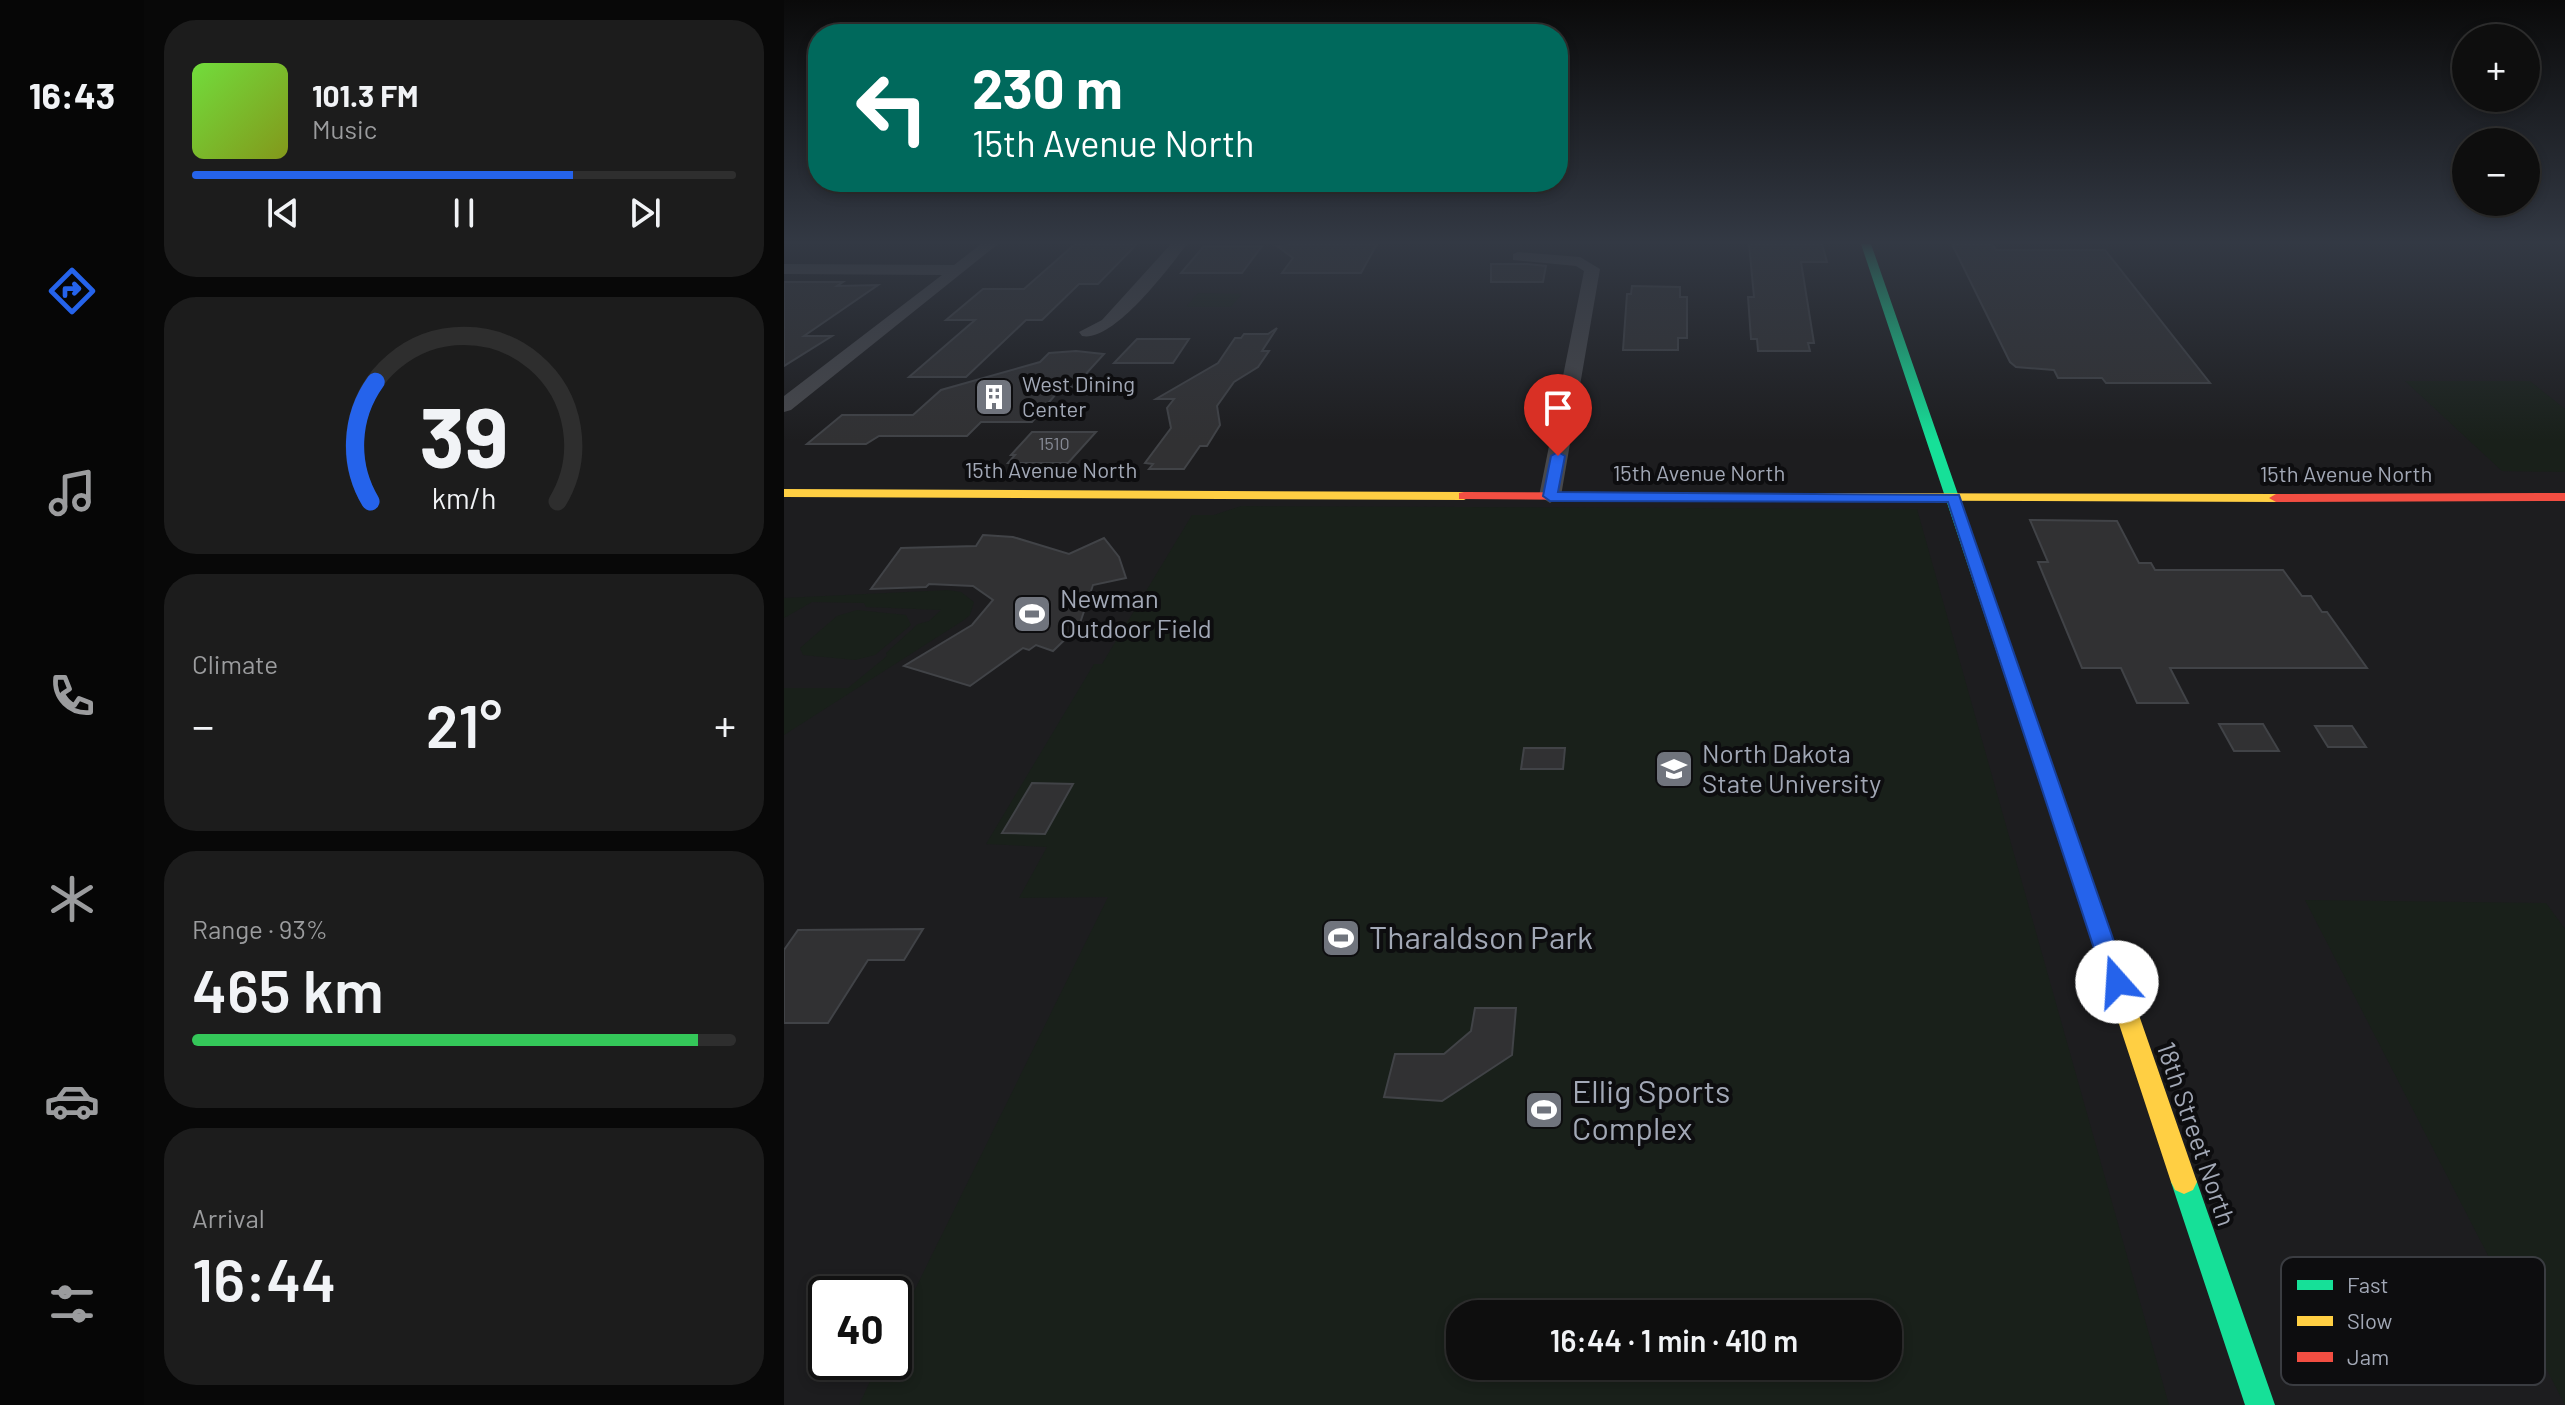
<!DOCTYPE html>
<html lang="en">
<head>
<meta charset="utf-8">
<style>
  :root { --surface:#0e0e0e; --page:#1c1c1c; --text:#f1f3f6; --muted:#9b9c9e; --line:#2e2e2e; --accent:#2563eb }
  body { margin:0; font-family:Barlow,sans-serif; background:var(--page); color:var(--text); height:100vh; display:flex; flex-direction:column; font-size:30px; white-space:nowrap }
  * { box-sizing:border-box; margin:0 }
  p { font-size:26px; color:var(--muted) }
  .icon { flex:none; width:44px; height:44px; fill:none; stroke:currentColor; stroke-width:2; stroke-linecap:round; stroke-linejoin:round }
  .map { position:relative; flex:1; overflow:hidden }
  .panel { display:flex; flex-direction:column; gap:20px; padding:20px; background:#080808; width:640px }
  .panel>* { flex:none }
  .banner { position:absolute; left:24px; top:24px; width:760px; height:168px; border-radius:32px; box-shadow:0 4px 12px #0003,0 0 0 2px var(--line); background:#00695c; color:#fff; overflow:hidden }
  .controls { position:absolute; left:1668px; top:24px; display:grid; gap:16px }
  .controls a { display:grid; place-items:center; width:88px; height:88px; border-radius:50%; background:var(--surface); box-shadow:0 4px 12px #0003,0 0 0 2px var(--line); font-size:40px }
  .speed { position:absolute; left:24px; top:1276px; display:flex; gap:16px; font-size:40px; font-weight:700; text-align:center }
  .speed>* { display:grid; place-content:center; width:104px; height:104px; border-radius:50%; background:var(--surface); box-shadow:0 4px 12px #0003,0 0 0 2px var(--line); line-height:1 }
  .speed .limit { border:4px solid #111; border-radius:12px; background:#fff; color:#111 }
  .pin { position:absolute; display:grid; place-items:center; width:68px; height:68px; color:#fff; margin:-82px -34px; border-radius:50% 50% 50% 0; rotate:-45deg; box-shadow:0 0 8px #0007 }
  .pin .icon { rotate:45deg }
  .me { position:absolute; width:88px; margin:-44px; rotate:341deg; stroke-linejoin:round; filter:drop-shadow(0 0 6px #0008) }
  .turn { display:flex; align-items:center; gap:28px; height:168px; padding:0 32px; font-size:36px }
  .turn .icon { width:104px; height:104px; stroke-width:2.5 }
  .turn b { display:block; font-size:56px; line-height:68px }
  .big { font-size:60px; font-weight:600; line-height:1.1 }
  .panel .widget { flex:1; display:flex; flex-direction:column; justify-content:center; gap:12px; min-width:0; padding:0 28px; border-radius:32px; background:var(--page) }
  .panel .dial { align-items:center; gap:0 }
  .dial svg { height:208px; overflow:visible; fill:none; stroke:var(--line); stroke-width:7; stroke-linecap:round; text-anchor:middle }
  .dial text { fill:var(--text); stroke:none }
  .song { display:flex; align-items:center; gap:24px }
  .cover { width:96px; height:96px; border-radius:12px; background:linear-gradient(135deg,hsl(100 70% 55%),hsl(70 70% 35%)) }
  .played { height:8px; border-radius:4px; background:linear-gradient(90deg,var(--accent) 70%,var(--line) 70%) }
  .keys { display:flex; justify-content:space-around; direction:ltr }
  .heat { display:flex; justify-content:space-between; align-items:center; font-size:44px; direction:ltr }
  .charge { height:12px; border-radius:6px; background:linear-gradient(90deg,#34c759 93%,var(--line) 0) }
  .trip { position:absolute; left:662px; top:1300px; width:456px; height:80px; border-radius:32px; background:var(--surface); box-shadow:0 4px 12px #0003,0 0 0 2px var(--line); font-weight:600; line-height:80px; text-align:center }
  main { display:flex; flex:1; min-height:0 }
  .tab-bar { display:flex; flex-direction:column; width:144px; justify-content:space-around; align-items:center; background:#060606; color:var(--muted) }
  .tab-bar .icon { width:56px; height:56px }
  .tab-bar .active { color:var(--accent) }
  .tab-bar b { font-size:36px; color:var(--text) }
  .map>svg:first-child { display:block }
  .built { fill:#1d1d1f; fill-rule:evenodd }
  .green { fill:#19201a; fill-rule:evenodd }
  .building { fill:#313133; stroke:#414347; stroke-width:2 }
  .lines { fill:none; stroke-linecap:round; stroke-linejoin:round }
  .street { fill:#47484c; fill-rule:evenodd }
  .fast { fill:#16e098; fill-rule:evenodd }
  .slow { fill:#ffcf43; fill-rule:evenodd }
  .jam { fill:#f24e42; fill-rule:evenodd }
  .route { fill:#2563eb; stroke:#184099; stroke-width:2 }
  .labels { text-anchor:middle; stroke-width:8; stroke-linejoin:round; paint-order:stroke }
  .far-number-label { font-size:18px; fill:#868a95 }
  .far-poi-label { font-size:22px; fill:#a2a8b6; stroke:#0d0d0f; text-anchor:start }
  .far-street-label { font-size:22px; fill:#a2a8b6; stroke:#0d0d0f }
  .poi-label { font-size:26px; fill:#a2a8b6; stroke:#0d0d0f; text-anchor:start }
  .street-label { font-size:26px; fill:#a2a8b6; stroke:#0d0d0f }
  .near-poi-label { font-size:32px; fill:#a2a8b6; stroke:#0d0d0f; text-anchor:start }
  .key { fill:#0d0d0f; stroke:#3a3c41; stroke-width:2 }
  .key-label { font-size:22px; fill:#a2a8b6 }
</style>
</head>
<body>
<main>
<nav class="tab-bar">
<b>16:43</b>
<svg class="icon active" aria-label="directions" viewBox="0 0 24 24"><path d="M12 3l9 9-9 9-9-9zM9 14v-3h6M13 9l2 2-2 2"/></svg>
<svg class="icon" aria-label="music" viewBox="0 0 24 24"><path d="M9 18V5l10-2v13"/><circle cx="6" cy="18" r="3"/><circle cx="16" cy="16" r="3"/></svg>
<svg class="icon" aria-label="phone" viewBox="0 0 24 24"><path d="M5 4h4l2 5-3 2q2 4 5 5l2-3 5 2v4C11 20 4 13 5 4z"/></svg>
<svg class="icon" aria-label="climate" viewBox="0 0 24 24"><path d="M12 3v18M4 7l16 10M4 17L20 7"/></svg>
<svg class="icon" aria-label="car" viewBox="0 0 24 24"><path d="M5 17H2v-5l4-1 3-4h7l3 4 3 1v5h-3M9 17h6M6 11h13"/><circle cx="7" cy="17" r="2"/><circle cx="17" cy="17" r="2"/></svg>
<svg class="icon" aria-label="filters" viewBox="0 0 24 24"><path d="M4 7h16M4 17h16"/><circle cx="9" cy="7" r="2"/><circle cx="15" cy="17" r="2"/></svg>
</nav>
<section class="panel">
<div class="widget">
<div class="song"><i class="cover"></i><div><b>101.3 FM</b><p>Music</p></div></div>
<div class="played"></div>
<div class="keys"><svg class="icon" aria-label="previous" viewBox="0 0 24 24"><path d="M18 5L8 12l10 7zM5 5v14"/></svg><svg class="icon" aria-label="pause" viewBox="0 0 24 24"><path d="M8 5v14M16 5v14"/></svg><svg class="icon" aria-label="next" viewBox="0 0 24 24"><path d="M6 5l10 7-10 7zM19 5v14"/></svg></div>
</div>
<div class="widget dial"><svg viewBox="0 0 100 80">
<path d="M14 69A42 42 0 1 1 86 69"/>
<path d="M14 69A42 42 0 0 1 16 23" stroke="#2563eb"/>
<text x="50" y="56" font-size="32" font-weight="700">39</text>
<text x="50" y="72" font-size="11">km/h</text>
</svg></div>
<div class="widget"><p>Climate</p>
<div class="heat"><a>−</a><b class="big">21°</b><a>+</a></div>
</div>
<div class="widget"><p>Range · 93%</p><b class="big">465 km</b><div class="charge"></div></div>
<div class="widget"><p>Arrival</p><b class="big">16:44</b></div>
</section>
<div class="map">
<svg width="1781" height="1405" viewBox="0 0 1781 1405">
  <rect width="100%" height="100%" fill="#131313"/>
  <path class="built" d="M0,244H1781V1405H0ZM42,1294H110V1362H42ZM676,1314H1104V1366H676Z"/>
  <path class="green" d="M414,293L458,294L447,307H402Z
    M1621,381H1746L1781,409V472L1718,471Z
    M457,506L1133,509L1385,1405H75L95,1362H110V1332L324,897L235,898L263,847L202,844L310,664H318L408,515H430ZM676,1314H1104V1366H676Z
    M164,590L177,592L190,602L186,615L180,620L0,735V688H64L103,656L102,653L134,624L145,621L157,610L82,607L80,603L28,602L0,618V598Z
    M73,610L122,615L127,625L91,655L71,660L19,655L16,648L53,616Z
    M1521,900L1762,903L1781,929V1405Z"/>
  <path class="building" d="M291,244H353L314,284H295L258,320H242L182,377H125L191,320H162L199,289H240Z
    M517,244H593L577,273H498L509,258L493,246Z
    M965,244H1038L1043,262H1017L1030,343H1024L1026,351H974L973,339H967L964,297H970Z
    M1168,244H1208L1212,250H1321L1426,383H1322L1318,378H1274L1270,370L1232,367L1226,362Z
    M420,246H478L458,273H397Z
    M707,264H743L762,266L759,282H707Z
    M0,282H59L53,286L94,285L20,336H48L0,366Z
    M848,286L896,287V297H903V338H894V350H839L843,294H847Z
    M493,328L478,351H485L474,367L450,382L433,406L436,425L423,446H416L400,469H365L369,464L361,463L387,428L383,408L390,399H372L434,363L451,338H457L460,334H484Z
    M353,339H405L389,363H330Z
    M292,351L320,354L290,387H278L248,422H197L183,436H95L82,444H23L58,415H129L157,390L256,362L265,353Z
    M248,432H312L284,463H224L231,455H227Z
    M1246,520L1333,521L1355,563H1367L1371,570H1499L1518,596H1527L1538,612H1543L1583,668H1386L1404,703H1353L1337,668H1298L1254,562H1264Z
    M199,535L229,537L285,554L320,538L335,557L342,578L309,585L295,626L269,651L252,645L245,650L239,648L186,686L120,666L188,625L209,600L189,586L145,584L142,587L87,589L117,548L192,546Z
    M1435,724H1479L1495,751H1450Z
    M1531,726H1568L1582,747H1544Z
    M740,748H781L779,769H737Z
    M248,783L289,784L261,834L218,833Z
    M139,929L120,960H84L44,1023H0V950L14,930Z
    M691,1008H732L728,1055L658,1101L600,1097L611,1054H660L687,1031Z"/>
  <g class="lines">
    <path class="street" d="M197,244H214L7,410L0,412V396L158,275L0,274V264L170,265Z
      M387,244H403C385,268 329,343 298,336L295,332L318,320Z
      M734,252L796,257L816,269L777,496L766,503L755,496L800,271L792,266L729,260V254Z"/>
    <path class="fast" d="M1077,244H1087L1227,647L1225,651H1213L1211,647Z
      M1400,1170L1409,1174L1413,1182L1491,1405H1461L1387,1182L1391,1174Z"/>
    <path class="slow" d="M0,489L680,492L687,496L680,500L0,497Z
      M956,493L1492,494L1499,498L1492,502L951,500V494Z
      M1219,642L1227,647L1413,1182L1409,1190L1400,1194L1391,1190L1387,1182L1211,647Z"/>
    <path class="jam" d="M680,492L956,493L963,497L956,501L675,499V493Z
      M1781,493V501L1492,502L1485,498L1492,494Z"/>
  </g>
  <linearGradient id="sky" x2="0" y2="1"><stop stop-color="#0a0a0a"/><stop offset="0.55" stop-color="#333944"/><stop offset="1" stop-color="#333944" stop-opacity="0"/></linearGradient>
  <rect width="1781" height="441" fill="url(#sky)"/>
  <path class="route" d="M774,452L781,456L774,492L1175,495L1344,982L1341,988L1333,991L1324,988L1321,982L1164,502L766,501L759,496L767,456Z"/>
  <defs>
    <g id="building-square" transform="scale(2)"><rect x="-9" y="-9" width="18" height="18" rx="4" fill="#70747d" stroke="#0d0d0f"/><path d="M-4-6H4V6H1V3H-1V6H-4ZM-2.5-4.3h1.7v1.8h-1.7ZM.8-4.3h1.7v1.8H.8ZM-2.5-1h1.7V.8h-1.7ZM.8-1h1.7V.8H.8Z" fill="#fff"/></g>
    <g id="stadium-square" transform="scale(2)"><rect x="-9" y="-9" width="18" height="18" rx="4" fill="#70747d" stroke="#0d0d0f"/><path d="M0-5a6.5 5 0 1 0 0 10a6.5 5 0 1 0 0-10ZM-3.5-1.8h7v3.6h-7Z" fill="#fff"/></g>
    <g id="university-square" transform="scale(2)"><rect x="-9" y="-9" width="18" height="18" rx="4" fill="#70747d" stroke="#0d0d0f"/><path d="M0-5L7-2L0 1L-7-2ZM-4 1L0 2.5L4 1V4Q0 6-4 4Z" fill="#fff"/></g>
  </defs>
  <g fill-rule="evenodd">
    <use href="#building-square" x="210" y="397"/>
    <use href="#stadium-square" x="248" y="614"/>
    <use href="#university-square" x="890" y="769"/>
    <use href="#stadium-square" x="557" y="938"/>
    <use href="#stadium-square" x="760" y="1110"/>
  </g>
  <g class="labels">
    <g class="far-number-label">
      <text x="270" y="450">1510</text>
    </g>
    <g class="far-poi-label">
      <text x="238" y="392">West Dining<tspan x="238" dy="25">Center</tspan></text>
    </g>
    <g class="far-street-label">
      <text x="267" y="478">15th Avenue North</text>
      <text x="915" y="481">15th Avenue North</text>
      <text x="1562" y="482">15th Avenue North</text>
    </g>
    <g class="poi-label">
      <text x="276" y="608">Newman<tspan x="276" dy="30">Outdoor Field</tspan></text>
      <text x="918" y="763">North Dakota<tspan x="918" dy="30">State University</tspan></text>
    </g>
    <g class="street-label">
      <text transform="translate(1412 1134) rotate(71)" y="9">18th Street North</text>
    </g>
    <g class="near-poi-label">
      <text x="585" y="949">Tharaldson Park</text>
      <text x="788" y="1103">Ellig Sports<tspan x="788" dy="37">Complex</tspan></text>
    </g>
  </g>
  <rect x="1497" y="1257" width="264" height="128" rx="12" class="key"/>
  <rect x="1513" y="1280" width="36" height="10" fill="#16e098"/>
  <rect x="1513" y="1316" width="36" height="10" fill="#ffcf43"/>
  <rect x="1513" y="1352" width="36" height="10" fill="#f24e42"/>
  <g class="key-label">
    <text x="1563" y="1293">Fast</text>
    <text x="1563" y="1329">Slow</text>
    <text x="1563" y="1365">Jam</text>
  </g>
</svg>
<div class="controls">
<a>+</a>
<a>−</a>
</div>
<div class="speed"><div class="limit">40</div></div>
<div class="pin" style="left:774px;top:456px;background:#d93025"><svg class="icon" aria-label="arrive" viewBox="0 0 24 24"><path d="M6 21V4h12l-3 4 3 4H6"/></svg></div>
<svg class="me" style="left:1333px;top:982px" viewBox="-20 -20 40 40"><circle r="19" fill="#fff"/><path d="M0-13L10 11 0 6-10 11z" fill="#2563eb"/></svg>
<div class="trip">16:44 · 1 min · 410 m</div>
<div class="banner">
<div class="turn"><svg class="icon" aria-label="left" viewBox="0 0 24 24"><path d="M17 20v-9H6M10 6l-5 5 5 5"/></svg><div><b>230 m</b>15th Avenue North</div></div>
</div>
</div>
</main>
</body>
</html>
